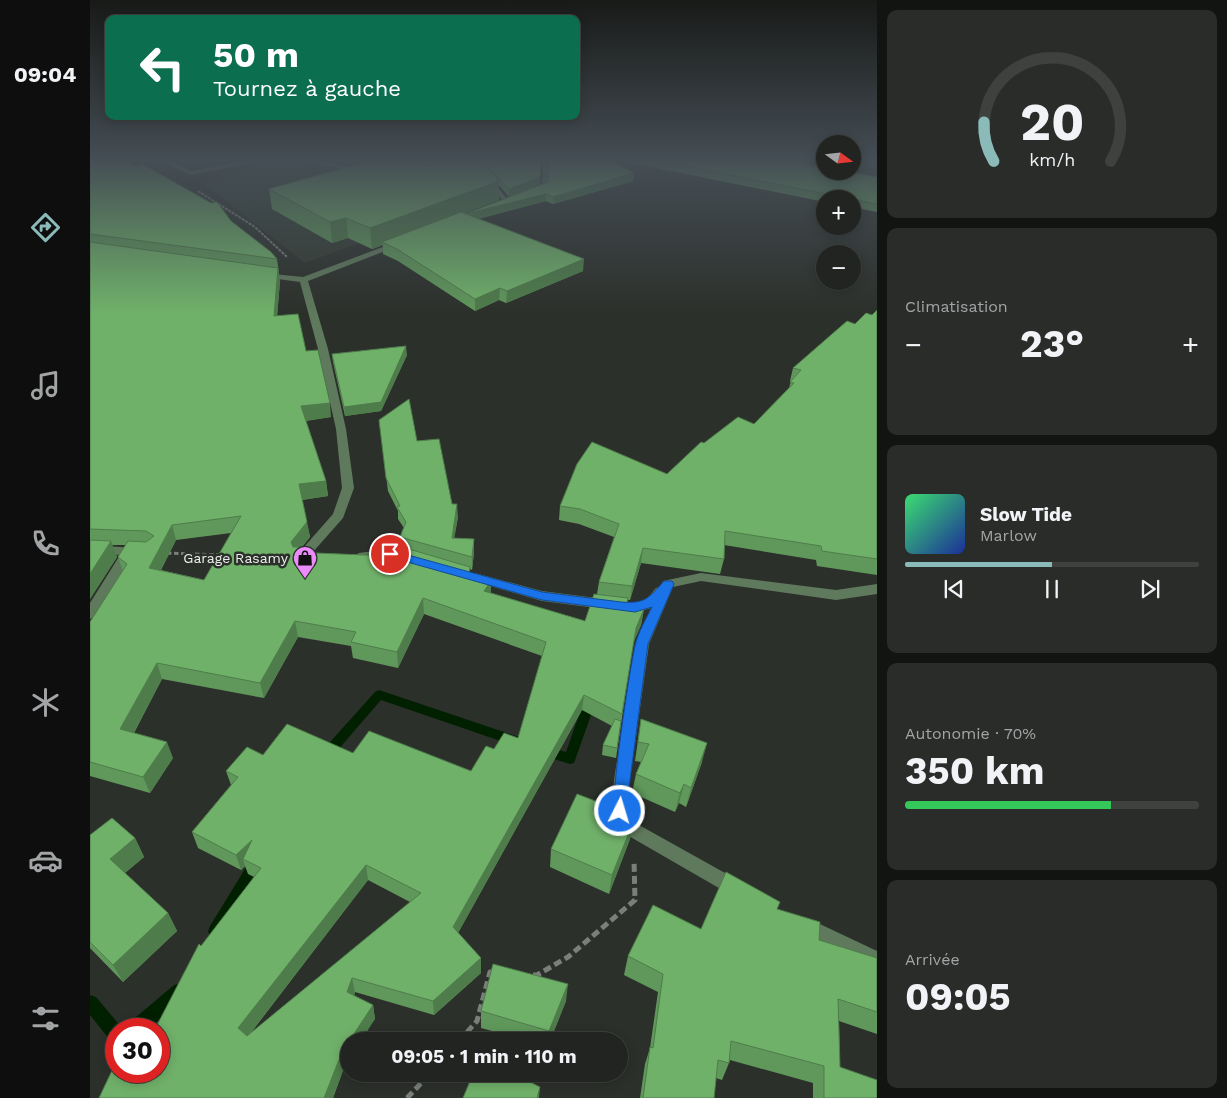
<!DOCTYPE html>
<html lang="fr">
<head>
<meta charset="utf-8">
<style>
  :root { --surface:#212420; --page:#292c29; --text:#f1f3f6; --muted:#a2a4a5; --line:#3e413e; --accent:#8bbbb9 }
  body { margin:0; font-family:"Work Sans",sans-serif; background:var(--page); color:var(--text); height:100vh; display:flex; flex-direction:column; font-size:19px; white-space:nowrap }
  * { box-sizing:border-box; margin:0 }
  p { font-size:16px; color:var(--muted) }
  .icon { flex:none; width:28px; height:28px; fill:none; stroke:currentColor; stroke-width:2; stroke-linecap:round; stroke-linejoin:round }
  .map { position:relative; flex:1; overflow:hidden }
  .panel { display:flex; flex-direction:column; gap:10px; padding:10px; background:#121412; width:350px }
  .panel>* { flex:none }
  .banner { position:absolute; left:15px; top:15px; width:475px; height:105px; border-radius:10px; box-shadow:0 2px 12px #0003,0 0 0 1px var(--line); background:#0b6e4f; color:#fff; overflow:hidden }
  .needle { width:32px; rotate:105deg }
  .tools { position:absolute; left:726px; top:135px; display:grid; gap:10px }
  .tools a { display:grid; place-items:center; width:45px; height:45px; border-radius:50%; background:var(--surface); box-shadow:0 2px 12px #0003,0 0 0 1px var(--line); font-size:25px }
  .speed { position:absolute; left:15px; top:1018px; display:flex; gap:10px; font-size:25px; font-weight:700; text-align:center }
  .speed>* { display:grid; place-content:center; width:65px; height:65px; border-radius:50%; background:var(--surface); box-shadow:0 2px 12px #0003,0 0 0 1px var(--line); line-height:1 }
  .speed .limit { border:8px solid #d22; background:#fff; color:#111 }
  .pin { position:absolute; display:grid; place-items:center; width:42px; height:42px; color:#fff; margin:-21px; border:2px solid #fff; border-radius:50%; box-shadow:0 1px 5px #0007 }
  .me { position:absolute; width:55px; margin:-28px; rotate:5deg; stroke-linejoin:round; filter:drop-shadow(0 0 4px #0008) }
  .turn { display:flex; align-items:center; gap:18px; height:105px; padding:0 25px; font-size:22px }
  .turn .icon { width:65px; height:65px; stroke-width:2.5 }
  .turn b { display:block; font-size:35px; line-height:42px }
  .big { font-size:38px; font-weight:700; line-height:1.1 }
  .panel .card { flex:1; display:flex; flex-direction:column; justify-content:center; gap:8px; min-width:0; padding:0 18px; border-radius:10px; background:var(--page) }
  .panel .dial { align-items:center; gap:0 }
  .dial svg { height:130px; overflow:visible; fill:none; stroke:var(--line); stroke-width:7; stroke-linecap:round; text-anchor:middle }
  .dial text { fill:var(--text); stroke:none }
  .song { display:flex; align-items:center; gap:15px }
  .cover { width:60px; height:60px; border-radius:8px; background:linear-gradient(135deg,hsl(140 70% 55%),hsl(230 70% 35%)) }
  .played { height:5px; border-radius:2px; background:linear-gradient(90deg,var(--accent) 50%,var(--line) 50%) }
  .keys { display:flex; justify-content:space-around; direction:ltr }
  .heat { display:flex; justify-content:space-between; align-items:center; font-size:28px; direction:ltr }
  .charge { height:8px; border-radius:4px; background:linear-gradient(90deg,#34c759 70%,var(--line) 0) }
  .trip { position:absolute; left:250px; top:1032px; width:288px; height:50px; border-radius:25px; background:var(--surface); box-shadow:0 2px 12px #0003,0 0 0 1px var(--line); font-weight:700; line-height:50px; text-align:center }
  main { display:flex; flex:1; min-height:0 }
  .dock { display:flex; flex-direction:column; width:90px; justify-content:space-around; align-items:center; background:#0d0e0d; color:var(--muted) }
  .dock .icon { width:35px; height:35px }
  .dock .current { color:var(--accent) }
  .dock b { font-size:22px; color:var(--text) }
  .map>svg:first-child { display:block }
  .built { fill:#323b31 }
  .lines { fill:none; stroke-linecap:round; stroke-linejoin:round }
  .stream { fill:#002000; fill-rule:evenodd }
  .path-far2 { stroke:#7b7f7b; stroke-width:2; stroke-dasharray:3 1; stroke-linecap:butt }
  .path-far1 { stroke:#7b7f7b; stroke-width:3; stroke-dasharray:4.5 2.5; stroke-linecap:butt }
  .path { stroke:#7b7f7b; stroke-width:5; stroke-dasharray:8 4; stroke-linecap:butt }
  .minor { fill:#5f795c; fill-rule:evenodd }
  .wall { fill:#60985b; fill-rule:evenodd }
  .shaded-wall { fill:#4e7c4a }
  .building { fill:#70b16a; stroke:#4e7c4a; fill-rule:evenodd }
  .route { fill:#1a73e8; stroke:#114b97 }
  .labels { text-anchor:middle; stroke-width:5; stroke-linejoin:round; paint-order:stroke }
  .poi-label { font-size:14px; fill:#ecefec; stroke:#2c302b; text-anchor:end }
</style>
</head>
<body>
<main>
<nav class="dock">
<b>09:04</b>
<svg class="icon current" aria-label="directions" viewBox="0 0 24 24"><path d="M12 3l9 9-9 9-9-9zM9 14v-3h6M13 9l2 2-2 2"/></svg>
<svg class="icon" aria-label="music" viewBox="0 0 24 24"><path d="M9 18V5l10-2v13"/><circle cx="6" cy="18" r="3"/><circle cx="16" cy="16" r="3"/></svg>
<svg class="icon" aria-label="phone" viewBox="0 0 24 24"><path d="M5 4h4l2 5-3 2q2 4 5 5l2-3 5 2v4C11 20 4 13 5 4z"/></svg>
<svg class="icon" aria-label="climate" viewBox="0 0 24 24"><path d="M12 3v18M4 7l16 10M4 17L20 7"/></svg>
<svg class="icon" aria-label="car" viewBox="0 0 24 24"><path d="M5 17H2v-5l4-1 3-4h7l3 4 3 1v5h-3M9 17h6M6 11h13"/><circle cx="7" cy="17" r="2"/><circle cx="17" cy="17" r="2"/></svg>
<svg class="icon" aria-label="filters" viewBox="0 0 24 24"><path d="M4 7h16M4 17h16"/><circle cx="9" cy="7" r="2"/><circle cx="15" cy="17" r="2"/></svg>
</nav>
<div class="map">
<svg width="787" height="1098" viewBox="0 0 787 1098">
  <rect width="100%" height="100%" fill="#2c302b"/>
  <path class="built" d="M185,160H219L339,180L391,173L408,192L215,263L113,183Z"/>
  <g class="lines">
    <path class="stream" d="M289,690L429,737L431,741L429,745L425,746L291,700L240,759L236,760L232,759L230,755L232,751L285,692Z
      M500,696L504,698L506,701L484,763L480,764L451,755L449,751L451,747L455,746L476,752L494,701L496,698Z
      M166,858L171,859L173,864L171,869L130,936L125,938L120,936L118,931L120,926L161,859Z
      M90,983L96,985L98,991L96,997L58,1029H37L39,1023L84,985Z
      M0,995L6,997L32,1028L26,1029V1042L20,1040L0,1015Z"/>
    <path class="path-far2" d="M108,191L165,227L197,257"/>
    <path class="path-far1" d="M77,553L133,555"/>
    <path class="path" d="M443,975H447L478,957L545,900L544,860
      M369,1041L387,1021L400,972H404
      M317,1098L340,1074"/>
    <path class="minor" d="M68,160H77L102,171L159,160H174L101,175Z
      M206,160H223L277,170L274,172Z
      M370,160C390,160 407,187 419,201V203H415L389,174Z
      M453,160H459L458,187L446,193H442V191L452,186Z
      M306,242L313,244L218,281L238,349L256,429L264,488L253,518L215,561H207L205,558L207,555L243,514L252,488L246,429L228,349L210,282L173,277L169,275L173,273L213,277Z
      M0,545L45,548L51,552L49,555L42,556L5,617L0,619V603L30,555L0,553Z
      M300,549L320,555L322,558L316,562L300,557L269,561L263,557L269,553Z
      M385,573L452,591L545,603L556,600L566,588L570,587L573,581L611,573L746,590L787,584V594L746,600L611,581L583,587L559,644L540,780L538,809L549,825L653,883L656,889L653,895L647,897L641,895L537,835L522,811L524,780L545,644L561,608L545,613L452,601L380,580L379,577L380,574Z
      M715,917L787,951V971L708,932L706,926L708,920Z"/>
  </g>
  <path class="wall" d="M0,160L45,167L141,221L187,259L190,281L187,316L216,351L241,417L216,421L236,481L238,496L212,500L220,537L212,547L225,553L300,556L310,547V537L314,528L308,519V511L298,491L289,420L327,441L362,504L368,517L364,538L384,539V552L382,570L380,569V574L401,593L495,621L507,594L509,582L524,537L489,524L469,520L470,506L577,474L614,443L664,424L699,388L701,381H700L703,368L765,324L782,315L787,310V575L727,566L726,560L634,545V559L630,574L551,563L540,600H538L537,607L554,609L551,625L543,643L526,758L512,755L513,745L522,726L492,710L368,933L391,973L344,1015L265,992L264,996L283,1005L285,1019L259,1041V1059L255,1065L243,1098H9L69,1071L111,946L164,877L158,874L155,866L151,870L108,848L102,832L141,785L136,771L173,755L263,753L381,771L404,749L428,738L452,656L334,614L308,668L263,658L261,646L208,637L174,698L72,679L44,733L83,758L60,793L0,776V622L33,571L28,557L36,545H22L27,557L0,599ZM141,533L114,580L71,570L86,540ZM278,880L320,902L160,1034Z
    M245,160H451L450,185L419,197L409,185V200L374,213L375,214L458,182L544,173L543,181L463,204L456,201L388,219L493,271L416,303L409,300L385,311L308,261L293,254V245L282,249L258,238L242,243L182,209L179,189L270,164L245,161Z
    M527,160H699L735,168L787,177V212L762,207V199H735V202Z
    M242,354L317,355L291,411L255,416L243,362Z
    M551,719L612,762L596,807L589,803L585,812L542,793L546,774L551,762L545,761Z
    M0,835L45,838L54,857L35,873L78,913L87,931L33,982L0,948Z
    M540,839L519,894L460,867L461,849Z
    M687,909L729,940L787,958V1034L749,1021L750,1067L787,1098H723V1083L640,1060L639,1063L632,1080L626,1078L624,1098H550L555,1064L560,1048L568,992L534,975L538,956L611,929Z
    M476,1001L460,1041H438L391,1028V1011Z"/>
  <path class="shaded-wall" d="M544,173L543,181L463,204V197Z
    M450,177V185L419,197V189Z
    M409,181V200L295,244L292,242L293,245L282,249L280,228Z
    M456,194V201L372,223V215Z
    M256,218L258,238L242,243L240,222Z
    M494,259L493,271L416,303L417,291Z
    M188,268L190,281L186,330L184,316Z
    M410,288L409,300L385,311V299Z
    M316,346L317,355L291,411L255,416L254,407Z
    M240,403L241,417L214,421L211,406Z
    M236,481L238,496L211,500L209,484Z
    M367,504L368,517L362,551V538Z
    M217,522L220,537L203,557L201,542Z
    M82,525L86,540L64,583L59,568Z
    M384,539V552L382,570V557Z
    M21,541L27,557L0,599V574Z
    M553,548L551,563L540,600L542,586Z
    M401,581V596L394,591Z
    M333,598L334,614L308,668L307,652Z
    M554,609L551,625L543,644L546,628Z
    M205,621L208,637L174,698L170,683Z
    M67,663L72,679L37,745L30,729Z
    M494,695L492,710L363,942V927Z
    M77,742L83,758L60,793L53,777Z
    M617,743L612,762L596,807L601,788Z
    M594,784L589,803L585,812L590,793Z
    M544,820L540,839L519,894L522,875Z
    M45,838L54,857L30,877L20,859Z
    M162,840L153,859L155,866L151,870L146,855Z
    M276,865L278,880L154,1041L148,1028Z
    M78,913L87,931L33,982L23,965Z
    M391,958V973L344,1015L343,1001Z
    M262,978L265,992L260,1006L257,992Z
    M478,984L476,1001L460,1041H458L459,1031Z
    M283,1005L285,1019L271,1041H259V1059L255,1065L243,1098H234L252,1052Z
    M450,1087L449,1098H447Z"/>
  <path class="building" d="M0,160H37L45,167L52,164L121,203L127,202L141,221L181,252L187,259L0,234Z
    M283,160H307L339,165L376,160H390L409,181L280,228L256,218L240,222L179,189Z
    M307,160H376L339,165Z
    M390,160H451L450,177L419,189L398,166Z
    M460,160H519L544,173L463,197L456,194L375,214L458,182Z
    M564,160H699L735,168V171H753L787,177V204Z
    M371,212L494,259L417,291L410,288L385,299L307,249L292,242Z
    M0,242L188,268L184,316L208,314L216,351L228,350L240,403L211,406L236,481L209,484L217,522L201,542L203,547H223L225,553L300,556L305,545L380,567L379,573L401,581L394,591L495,621L504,594L538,598L536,607L554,609L546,628L532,714L494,695L363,927L391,958L343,1001L262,978L257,992L283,1005L252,1052L234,1098H9L26,1062V1071H69V1029H65L109,944L111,946L171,868L153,859L162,840L146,855L102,832L148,777L136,771L157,747L173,755L197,724L263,753L279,731L381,771L396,746L404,749L414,733L428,738L456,642L333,598L307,652L261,642L266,632L205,621L170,683L67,663L30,729L77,742L53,777L0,762V622L37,564L28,557L38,541L56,542L64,536L56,531L0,529ZM151,516L114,580L59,568L82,525ZM276,865L331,893L157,1036L148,1028Z
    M787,310V559L732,551L731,546L635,531L634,559L553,548L542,586L509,582L529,524L490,509L470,506L487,464L502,442L577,474L611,442L614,443L648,417L664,424L704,383L700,382L711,370L703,368L757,321L765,324L776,313L782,315Z
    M316,346L291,402L254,407L242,354Z
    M319,399L327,441L349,439L362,504H367L362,538L384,539L382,557L310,537L316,522L307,507L310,506L296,478L289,420Z
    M0,540L21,541L0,574Z
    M525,719L531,721L527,748L513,745Z
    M551,719L617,743L601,788L594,784L590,793L546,774L559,744L548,742Z
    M487,794L537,813L544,820L522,875L461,849Z
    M22,818L45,838L20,859L78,913L23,965L0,942V835Z
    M636,872L690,902L687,909L730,922L729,940L787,958V1012L748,999L750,1067L787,1080V1098H734V1066L641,1041L639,1063L628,1060L624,1098H553L560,1047L563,1048L573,974L538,956L563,905L611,929Z
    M403,964L478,984L459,1031L391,1011Z
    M383,1074H424L450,1087L447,1098H373Z"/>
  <linearGradient id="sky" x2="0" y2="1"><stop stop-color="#181a18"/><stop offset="0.51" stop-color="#454e55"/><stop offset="1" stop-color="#454e55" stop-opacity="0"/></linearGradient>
  <rect width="787" height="314" fill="url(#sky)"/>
  <path class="route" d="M300,550L452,592L531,602C555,604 559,598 574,581H582L584,584L558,644L540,780L537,811L535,815L530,817L525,815C519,803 540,667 545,646C548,632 556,619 562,607L545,612L452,600L296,556L294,554Z"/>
  <defs>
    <g id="shop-pin" transform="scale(1.25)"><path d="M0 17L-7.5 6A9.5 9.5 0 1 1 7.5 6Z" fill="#ec8cfb" stroke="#2c302b"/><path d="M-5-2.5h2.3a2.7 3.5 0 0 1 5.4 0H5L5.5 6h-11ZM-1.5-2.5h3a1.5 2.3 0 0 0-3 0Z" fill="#111"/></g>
  </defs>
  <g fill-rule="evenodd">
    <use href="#shop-pin" x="215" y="558"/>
  </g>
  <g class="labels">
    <g class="poi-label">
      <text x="198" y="563">Garage Rasamy</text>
    </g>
  </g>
</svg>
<div class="tools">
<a><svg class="needle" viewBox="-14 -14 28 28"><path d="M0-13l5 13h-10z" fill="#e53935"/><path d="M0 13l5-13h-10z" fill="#a2a4a5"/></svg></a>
<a>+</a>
<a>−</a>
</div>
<div class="speed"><div class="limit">30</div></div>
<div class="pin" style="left:300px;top:554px;background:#d93025"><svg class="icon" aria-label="arrive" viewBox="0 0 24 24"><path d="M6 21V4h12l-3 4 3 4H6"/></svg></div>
<svg class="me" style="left:530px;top:811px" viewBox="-20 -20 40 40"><circle r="17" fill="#1a73e8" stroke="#fff" stroke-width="3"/><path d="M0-11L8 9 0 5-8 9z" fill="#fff"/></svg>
<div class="trip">09:05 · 1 min · 110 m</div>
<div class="banner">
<div class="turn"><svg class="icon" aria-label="left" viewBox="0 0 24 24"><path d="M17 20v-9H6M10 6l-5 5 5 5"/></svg><div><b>50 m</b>Tournez à gauche</div></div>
</div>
</div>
<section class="panel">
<div class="card dial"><svg viewBox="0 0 100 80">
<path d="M14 69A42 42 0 1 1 86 69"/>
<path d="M14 69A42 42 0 0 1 8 45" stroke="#8bbbb9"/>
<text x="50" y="56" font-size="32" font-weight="700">20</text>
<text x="50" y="72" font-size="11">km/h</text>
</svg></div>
<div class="card"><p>Climatisation</p>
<div class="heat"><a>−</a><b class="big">23°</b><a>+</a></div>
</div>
<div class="card">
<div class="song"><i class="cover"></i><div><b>Slow Tide</b><p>Marlow</p></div></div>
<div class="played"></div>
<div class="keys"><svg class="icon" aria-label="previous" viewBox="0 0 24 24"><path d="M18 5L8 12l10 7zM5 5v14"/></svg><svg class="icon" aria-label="pause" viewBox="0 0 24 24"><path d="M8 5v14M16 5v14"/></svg><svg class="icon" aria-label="next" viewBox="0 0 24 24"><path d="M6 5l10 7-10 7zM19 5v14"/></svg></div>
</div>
<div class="card"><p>Autonomie · 70%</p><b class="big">350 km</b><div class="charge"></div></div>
<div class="card"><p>Arrivée</p><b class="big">09:05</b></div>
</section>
</main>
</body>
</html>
